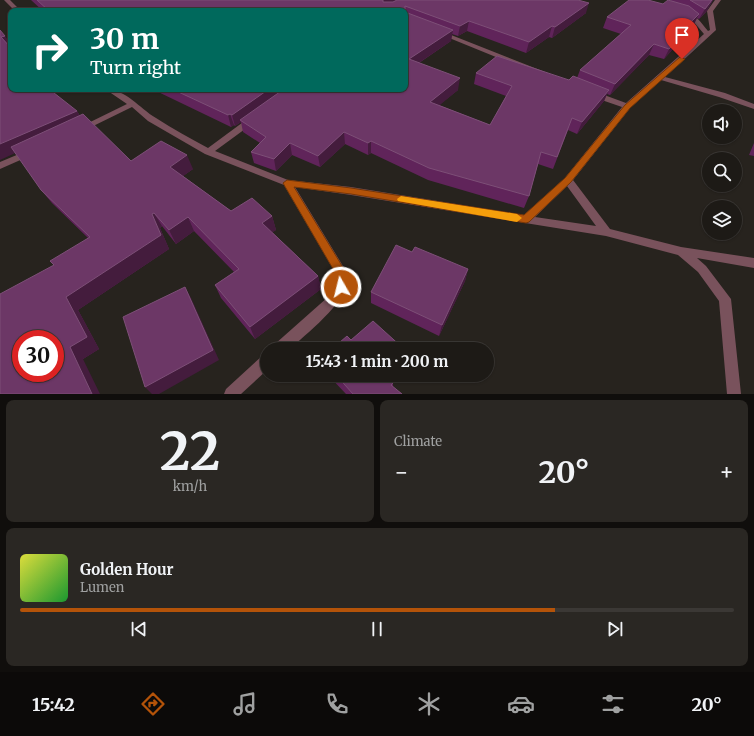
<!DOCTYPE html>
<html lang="en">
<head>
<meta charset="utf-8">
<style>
  :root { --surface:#1d1a16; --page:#2a2723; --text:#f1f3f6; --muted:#a0a1a1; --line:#3b3835; --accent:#b45309 }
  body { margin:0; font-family:Merriweather,serif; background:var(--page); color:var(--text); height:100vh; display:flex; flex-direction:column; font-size:15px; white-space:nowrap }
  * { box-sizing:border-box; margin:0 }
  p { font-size:13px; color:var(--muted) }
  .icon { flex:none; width:22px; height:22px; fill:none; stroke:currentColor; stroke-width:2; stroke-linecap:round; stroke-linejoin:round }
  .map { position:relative; height:394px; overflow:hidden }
  .details { display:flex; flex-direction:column; gap:6px; padding:6px; background:#100e0c; flex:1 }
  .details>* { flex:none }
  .top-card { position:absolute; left:8px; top:8px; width:400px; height:84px; border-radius:8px; box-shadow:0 1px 3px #0004,0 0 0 1px var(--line); background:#00695c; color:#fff; overflow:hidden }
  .fabs { position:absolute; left:702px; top:104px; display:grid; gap:8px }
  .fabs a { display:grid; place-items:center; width:40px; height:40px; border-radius:50%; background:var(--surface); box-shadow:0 1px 3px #0004,0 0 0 1px var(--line); font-size:20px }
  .speed { position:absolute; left:12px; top:330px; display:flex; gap:8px; font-size:20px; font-weight:700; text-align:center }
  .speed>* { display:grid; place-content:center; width:52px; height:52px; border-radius:50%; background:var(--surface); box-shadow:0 1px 3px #0004,0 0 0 1px var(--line); line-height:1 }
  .speed .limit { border:6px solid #d22; background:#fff; color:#111 }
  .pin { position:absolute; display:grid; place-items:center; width:34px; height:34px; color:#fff; margin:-41px -17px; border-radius:50% 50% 50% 0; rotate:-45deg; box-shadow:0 0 4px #0007 }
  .pin .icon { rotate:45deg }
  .me { position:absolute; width:44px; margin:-22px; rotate:352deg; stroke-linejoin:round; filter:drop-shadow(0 0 3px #0008) }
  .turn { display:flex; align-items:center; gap:14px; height:84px; padding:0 16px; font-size:18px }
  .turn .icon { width:52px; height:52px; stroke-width:2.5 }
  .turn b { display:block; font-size:28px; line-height:34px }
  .big { font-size:30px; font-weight:700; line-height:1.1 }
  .details .tile { flex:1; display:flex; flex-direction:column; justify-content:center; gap:6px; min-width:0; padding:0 14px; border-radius:8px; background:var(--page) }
  .details .dial { align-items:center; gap:0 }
  .dial b { font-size:52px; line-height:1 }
  .song { display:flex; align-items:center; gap:12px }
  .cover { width:48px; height:48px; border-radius:6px; background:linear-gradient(135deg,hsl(60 70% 55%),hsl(130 70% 35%)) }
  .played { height:4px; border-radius:2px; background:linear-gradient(90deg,var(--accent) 75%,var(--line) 75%) }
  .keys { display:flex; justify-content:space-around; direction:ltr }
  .heat { display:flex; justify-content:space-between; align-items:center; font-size:22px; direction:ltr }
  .details .tiles { flex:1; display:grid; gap:6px; grid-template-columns:1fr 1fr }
  .tile:last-child { grid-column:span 2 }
  .trip { position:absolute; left:260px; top:342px; width:234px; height:40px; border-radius:20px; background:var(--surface); box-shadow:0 1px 3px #0004,0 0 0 1px var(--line); font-weight:700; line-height:40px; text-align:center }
  .dock { display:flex; height:64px; justify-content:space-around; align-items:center; background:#0c0a09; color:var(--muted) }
  .dock .icon { width:28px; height:28px }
  .dock .selected { color:var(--accent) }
  .dock b { font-size:18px; color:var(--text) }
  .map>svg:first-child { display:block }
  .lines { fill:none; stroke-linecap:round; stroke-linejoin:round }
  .minor { fill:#79525c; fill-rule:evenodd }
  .wall { fill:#60245a }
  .shaded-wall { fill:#441c3d }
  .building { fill:#6c3766; stroke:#7d4f77; fill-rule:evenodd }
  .route { fill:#b45309; stroke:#753606 }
  .slow { fill:#f59e0b }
</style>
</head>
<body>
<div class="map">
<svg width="754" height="394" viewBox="0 0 754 394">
  <rect width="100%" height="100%" fill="#27231e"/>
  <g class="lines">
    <path class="minor" d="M4,0H10L21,11H15Z
      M715,0H721L713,11L716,30L665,77L725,93L754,104V109L719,97L661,80L630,108L573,180L610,229L681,247L754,258V268L697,258L706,266L731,299L741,394H727L719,301L698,272L678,255L606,236L351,195L295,187L346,271C358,295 305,334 290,349H273L275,344L328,297L335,286L336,274L284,185L205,154L148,121L132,107L83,131H77L76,129L127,104L105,89C126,89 139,108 156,118C173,129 190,138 208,148L250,117H256L257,119L256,121L215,151L288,180L351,187L524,215L565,178L622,107L590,96V92H596L626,103L704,34L692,20L684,14V12C694,11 702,24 708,31L710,30L707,11ZM567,186L596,226L535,217Z
      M437,31H441L545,72L541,74H538L437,33Z
      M31,149L34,150L36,152L34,154L0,169V162Z
      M267,354V370L241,394H224L226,389L262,356Z"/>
  </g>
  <path class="wall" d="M31,0H578L586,13L552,38L549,37L526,53L467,31L458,36L452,34L451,41L419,63L458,90L439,105L490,125L506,96L474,84L476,73L569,80L577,78L580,70L621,34L603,28L607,17L663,4L671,1V0H713L706,12L699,19L697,18L694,24L685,34L682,39L664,59L649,55L610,95L607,94L604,101L577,134L568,130L553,169L538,164L529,196L524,208L428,180L371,153L368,155L345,144L320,167L292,155L276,171L254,163L251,152L260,143L243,132L241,122L235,126L234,125L231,127L152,89H405V11H43Z
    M0,30L11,45V47H10L11,89L77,111L80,116L131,161L193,169L183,176L231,211L272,216L276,230L272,232L318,276L321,289L255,339L221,298L215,285L234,272L194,231L176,244L162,226L160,228L169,249L78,310L99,349L83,359L0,394L54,265L88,238L52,203L41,190L16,153Z
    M754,143V156L749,155Z
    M412,252L468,269L465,281L439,336L371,303V292Z
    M328,375H399L393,381V387L402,394H346Z"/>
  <path class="shaded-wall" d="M383,0H402L383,10Z
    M712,0H713L706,12L699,19L705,9Z
    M589,3L586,13L552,38L555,27Z
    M699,14L694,24L685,34L682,39L664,59L669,49L685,28Z
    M469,21L467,31L458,36L460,26Z
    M552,26L549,37L526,53L529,42Z
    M453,30L451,41L408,70L409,59Z
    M5,36L11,45V47L7,48L1,37Z
    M654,44L649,55L610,95L615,84Z
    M460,78L458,90L429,114L430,102Z
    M269,89H286L240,120L241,122L235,126L232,115Z
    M609,90L604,101L577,134L582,122Z
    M77,111L83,122L0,160V144Z
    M230,114L234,125L231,127L228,115Z
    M344,132L345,144L320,167L318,156Z
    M371,141V153L368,155V143Z
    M290,143L292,155L276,171L274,159Z
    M187,155L193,169L176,181L170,167Z
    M154,213L162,226L160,228L169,249L78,310L99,349L83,359L100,394H92L70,347L66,297L152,214Z
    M272,216L276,230L266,237L262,223Z
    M188,217L194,231L176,244L169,230Z
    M468,269L465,281L439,336L442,325Z
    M318,276L321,289L255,339L250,327Z
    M185,287L191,298L219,360L159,394H152L145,387Z
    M390,375H399L388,386V377Z"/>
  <path class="building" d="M37,0H383V2H393L397,0H578L589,3L555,27L552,26L529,42L469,21L460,26L405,6V11H49Z
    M629,0H648L663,4L668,0L689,6L699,14L685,28L687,29L669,49L654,44L615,84L580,70L631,25L607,17Z
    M690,0H712L705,9Z
    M405,12L453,30L409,59L460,78L430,102L490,125L512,86L476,73L497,56L569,80L573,76L609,90L582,122L572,118L557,157L541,152L529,196L429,168L371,141L368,143L344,132L318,156L290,143L274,159L251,152L266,137L240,120L284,89H405Z
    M0,30L5,36L1,37L11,48V89H49L77,111L0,144Z
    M172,89H269L232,115L230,114L228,115Z
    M83,114L131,161L161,141L187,155L170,167L231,211L252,198L272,216L262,223L318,276L250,327L215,285L239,269L188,217L169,230L154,213L152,214L161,235L66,297L87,337L70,347L92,394H0V294L54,265L50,261L90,237L41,190L11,147ZM21,339H55V373H21Z
    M396,245L412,252L415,247L468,269L442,325L371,292Z
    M185,287L213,350L145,387L123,317Z
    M373,321L404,349H332L347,336L351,340Z
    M336,375H390L388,377L394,382L391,385L402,394H353Z"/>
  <path class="route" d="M680,57L685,59L630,108L571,182L529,222L526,223L351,194L294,187L347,274L345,291L341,292L337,291L335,287L336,274L283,183L287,180L351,188L524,215L565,178L625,105Z"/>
  <path class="slow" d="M401,196L517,214L522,218L517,222L398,201L397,199Z"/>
</svg>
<div class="fabs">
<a><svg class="icon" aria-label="sound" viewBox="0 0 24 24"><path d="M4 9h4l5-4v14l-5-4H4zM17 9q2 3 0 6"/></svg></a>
<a><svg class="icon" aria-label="search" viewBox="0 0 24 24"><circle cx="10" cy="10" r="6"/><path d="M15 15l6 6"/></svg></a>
<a><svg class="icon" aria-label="layers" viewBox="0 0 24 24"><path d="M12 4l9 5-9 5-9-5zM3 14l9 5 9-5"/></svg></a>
</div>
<div class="speed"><div class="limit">30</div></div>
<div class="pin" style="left:682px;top:59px;background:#d93025"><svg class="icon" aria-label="arrive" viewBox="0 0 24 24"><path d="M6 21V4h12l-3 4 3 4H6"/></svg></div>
<svg class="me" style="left:341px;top:287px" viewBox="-20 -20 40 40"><circle r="17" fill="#b45309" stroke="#fff" stroke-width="3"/><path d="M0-11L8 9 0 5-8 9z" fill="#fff"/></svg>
<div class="trip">15:43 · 1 min · 200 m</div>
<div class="top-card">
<div class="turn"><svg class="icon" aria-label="right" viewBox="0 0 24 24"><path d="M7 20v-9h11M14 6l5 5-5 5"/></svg><div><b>30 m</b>Turn right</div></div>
</div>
</div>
<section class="details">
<div class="tiles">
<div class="tile dial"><b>22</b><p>km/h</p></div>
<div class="tile"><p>Climate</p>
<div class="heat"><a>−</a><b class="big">20°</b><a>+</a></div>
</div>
<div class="tile">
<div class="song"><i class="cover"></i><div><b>Golden Hour</b><p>Lumen</p></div></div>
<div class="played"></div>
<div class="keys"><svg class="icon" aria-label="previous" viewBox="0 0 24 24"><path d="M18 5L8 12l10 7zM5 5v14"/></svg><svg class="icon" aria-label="pause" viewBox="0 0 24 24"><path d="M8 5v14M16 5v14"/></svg><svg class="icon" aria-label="next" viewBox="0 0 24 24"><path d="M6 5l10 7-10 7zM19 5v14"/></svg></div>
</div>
</div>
</section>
<nav class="dock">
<b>15:42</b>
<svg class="icon selected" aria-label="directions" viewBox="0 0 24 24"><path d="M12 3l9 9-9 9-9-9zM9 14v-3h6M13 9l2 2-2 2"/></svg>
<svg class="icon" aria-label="music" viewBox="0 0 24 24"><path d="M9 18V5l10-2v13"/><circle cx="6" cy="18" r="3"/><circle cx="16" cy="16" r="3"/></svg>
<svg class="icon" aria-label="phone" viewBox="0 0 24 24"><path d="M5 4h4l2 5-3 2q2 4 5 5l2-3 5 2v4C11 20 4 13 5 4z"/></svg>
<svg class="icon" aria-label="climate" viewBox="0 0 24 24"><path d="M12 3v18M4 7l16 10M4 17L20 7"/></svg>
<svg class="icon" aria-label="car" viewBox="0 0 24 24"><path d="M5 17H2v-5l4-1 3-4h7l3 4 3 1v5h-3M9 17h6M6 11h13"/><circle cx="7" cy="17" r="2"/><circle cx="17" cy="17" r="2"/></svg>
<svg class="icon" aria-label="filters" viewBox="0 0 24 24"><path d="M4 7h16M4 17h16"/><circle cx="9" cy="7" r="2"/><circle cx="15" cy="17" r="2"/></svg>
<b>20°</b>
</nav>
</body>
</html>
